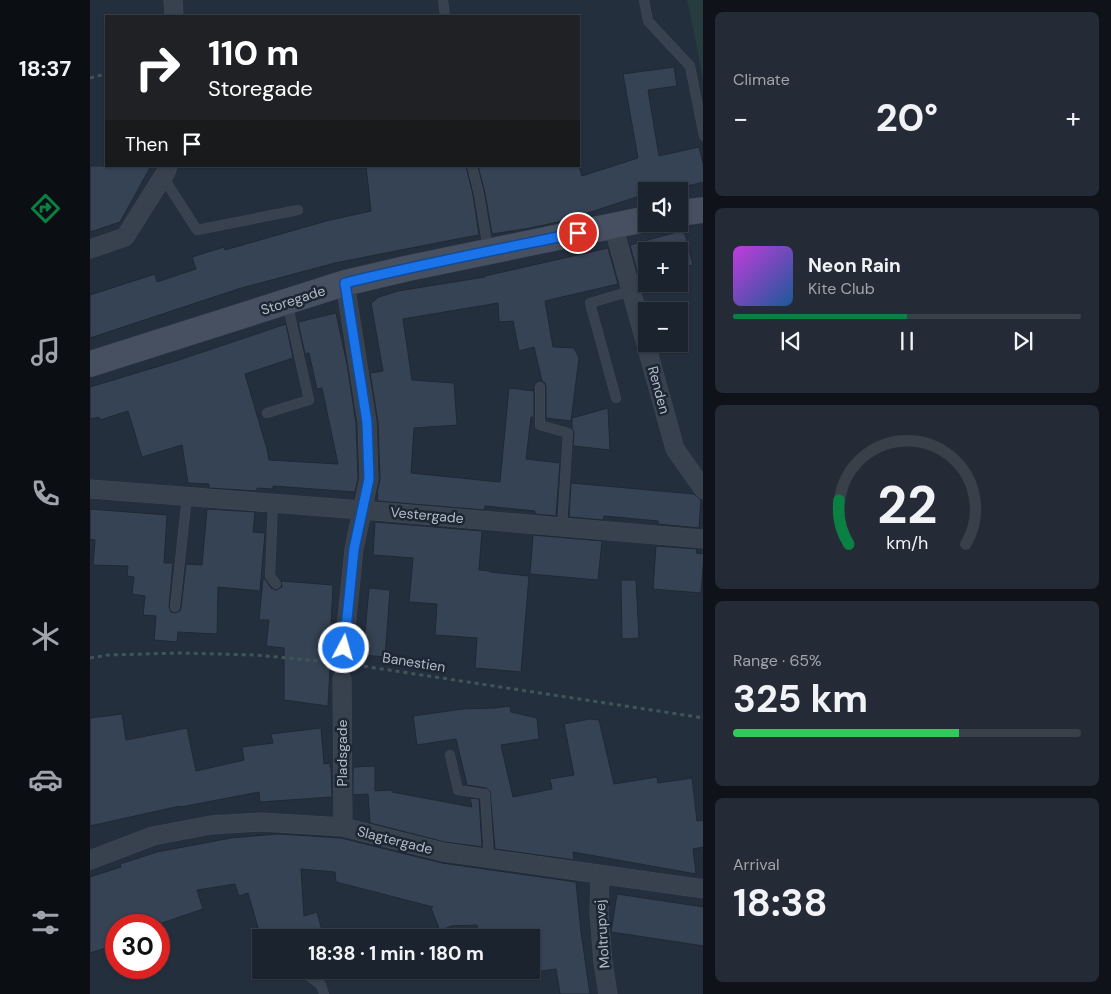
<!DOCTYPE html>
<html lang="en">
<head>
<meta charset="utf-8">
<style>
  :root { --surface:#1b232e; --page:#242b36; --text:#f1f3f6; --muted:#a0a4aa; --line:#39404a; --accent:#0b8043 }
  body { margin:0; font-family:"DM Sans",sans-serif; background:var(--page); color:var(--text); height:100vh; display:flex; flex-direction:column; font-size:19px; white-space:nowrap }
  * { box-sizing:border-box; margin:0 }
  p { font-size:16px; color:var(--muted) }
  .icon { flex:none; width:28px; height:28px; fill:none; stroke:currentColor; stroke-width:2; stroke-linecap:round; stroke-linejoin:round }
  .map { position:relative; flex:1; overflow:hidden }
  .drawer { display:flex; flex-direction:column; gap:12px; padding:12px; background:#0f1319; width:408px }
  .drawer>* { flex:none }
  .banner { position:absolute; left:15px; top:15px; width:475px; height:152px; border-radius:0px; box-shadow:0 1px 4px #0004,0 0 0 1px var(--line); background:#202124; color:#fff; overflow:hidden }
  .tools { position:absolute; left:548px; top:182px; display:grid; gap:10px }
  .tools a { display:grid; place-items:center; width:50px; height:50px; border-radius:0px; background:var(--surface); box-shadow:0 1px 4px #0004,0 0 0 1px var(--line); font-size:25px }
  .speed { position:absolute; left:15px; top:914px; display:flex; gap:10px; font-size:25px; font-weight:700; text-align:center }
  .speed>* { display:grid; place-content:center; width:65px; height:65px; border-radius:50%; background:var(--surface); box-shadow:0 1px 4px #0004,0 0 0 1px var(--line); line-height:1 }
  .speed .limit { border:8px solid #d22; background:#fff; color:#111 }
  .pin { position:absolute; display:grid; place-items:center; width:42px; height:42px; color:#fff; margin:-21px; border:2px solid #fff; border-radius:50%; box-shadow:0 1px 5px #0007 }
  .me { position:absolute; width:55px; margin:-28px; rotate:6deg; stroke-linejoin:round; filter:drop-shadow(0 0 4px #0008) }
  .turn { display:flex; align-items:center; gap:18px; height:105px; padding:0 20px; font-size:22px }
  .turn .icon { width:65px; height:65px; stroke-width:2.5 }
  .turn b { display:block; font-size:35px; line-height:42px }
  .then { display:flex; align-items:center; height:48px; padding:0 20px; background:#0003; gap:10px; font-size:19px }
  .big { font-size:38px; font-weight:700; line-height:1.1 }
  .drawer .card { flex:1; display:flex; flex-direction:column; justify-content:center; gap:8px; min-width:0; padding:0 18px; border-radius:8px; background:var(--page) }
  .drawer .dial { align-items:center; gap:0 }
  .dial svg { height:130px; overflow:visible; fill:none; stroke:var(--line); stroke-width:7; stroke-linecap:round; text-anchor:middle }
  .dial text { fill:var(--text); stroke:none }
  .song { display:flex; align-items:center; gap:15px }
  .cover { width:60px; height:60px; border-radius:8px; background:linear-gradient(135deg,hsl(290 70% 55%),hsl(210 70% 35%)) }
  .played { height:5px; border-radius:2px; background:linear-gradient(90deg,var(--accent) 50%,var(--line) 50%) }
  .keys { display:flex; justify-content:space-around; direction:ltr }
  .heat { display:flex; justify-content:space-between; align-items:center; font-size:28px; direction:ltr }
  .charge { height:8px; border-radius:4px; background:linear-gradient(90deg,#34c759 65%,var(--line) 0) }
  .trip { position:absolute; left:162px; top:929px; width:288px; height:50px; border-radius:0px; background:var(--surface); box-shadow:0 1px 4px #0004,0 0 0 1px var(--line); font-weight:700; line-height:50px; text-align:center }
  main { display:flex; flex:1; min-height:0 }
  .dock { display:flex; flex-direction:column; width:90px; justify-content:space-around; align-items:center; background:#0b0e12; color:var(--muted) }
  .dock .icon { width:35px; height:35px }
  .dock .current { color:var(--accent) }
  .dock b { font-size:22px; color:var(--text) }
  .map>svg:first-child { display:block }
  .green { fill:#263c3f }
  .building { fill:#364354; stroke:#1f2835 }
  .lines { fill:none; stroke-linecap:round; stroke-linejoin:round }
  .lane-casing { stroke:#414a57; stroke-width:10 }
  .street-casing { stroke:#414a57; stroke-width:19 }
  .secondary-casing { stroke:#414a57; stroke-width:26 }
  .path { stroke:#3f5557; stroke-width:3; stroke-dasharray:4 4; stroke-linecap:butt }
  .lane { stroke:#38414e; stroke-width:9 }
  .street { stroke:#38414e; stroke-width:18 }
  .secondary { stroke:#465061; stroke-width:25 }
  .route-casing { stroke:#114b97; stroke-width:12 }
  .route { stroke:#1a73e8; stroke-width:9 }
  .labels { text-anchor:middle; stroke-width:5; stroke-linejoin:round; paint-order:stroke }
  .street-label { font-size:14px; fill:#b4bcc9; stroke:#1d2633 }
</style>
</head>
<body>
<main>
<nav class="dock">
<b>18:37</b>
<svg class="icon current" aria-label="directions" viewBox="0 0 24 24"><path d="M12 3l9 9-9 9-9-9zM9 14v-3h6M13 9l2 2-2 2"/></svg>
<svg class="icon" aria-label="music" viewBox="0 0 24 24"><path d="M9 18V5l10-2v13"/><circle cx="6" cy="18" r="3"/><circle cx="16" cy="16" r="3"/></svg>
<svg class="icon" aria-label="phone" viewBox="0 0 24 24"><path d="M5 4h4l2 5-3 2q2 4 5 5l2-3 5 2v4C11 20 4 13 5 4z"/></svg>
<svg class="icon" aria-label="climate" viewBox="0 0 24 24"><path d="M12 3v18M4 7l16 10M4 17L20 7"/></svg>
<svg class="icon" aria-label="car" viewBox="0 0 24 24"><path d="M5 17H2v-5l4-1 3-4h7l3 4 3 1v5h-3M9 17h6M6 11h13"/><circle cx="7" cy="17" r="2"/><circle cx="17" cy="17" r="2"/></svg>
<svg class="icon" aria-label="filters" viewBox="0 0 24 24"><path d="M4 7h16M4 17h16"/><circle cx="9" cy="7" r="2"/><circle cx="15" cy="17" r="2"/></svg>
</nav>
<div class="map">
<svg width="614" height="994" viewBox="0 0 614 994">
  <rect width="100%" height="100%" fill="#242f3e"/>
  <path class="green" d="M597,0H613V79L599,8Z"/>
  <path class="building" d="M584,67L587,86L558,90L569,156L609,147L614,167V182L577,191H556V194L473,221L435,229L402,234L395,193L388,166H489L492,176L548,158L533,74Z
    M0,166H61L30,222L0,232Z
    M276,166H376L383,195L389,235L362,240L245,263L148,289L0,338V295L65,274L67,282L106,269L102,257L134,247L135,250L236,221L281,211Z
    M594,230L603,265L589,269V251H556V278L549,279L540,245Z
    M518,248L528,284L455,301L463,347L484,348L489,358L481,421L456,418V387L455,383L452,381L444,347L429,351L423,321L409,322L408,303L313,319L322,380L364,383L367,425L324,428L321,473L410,482L419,388L444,391V417H441L436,459L470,463L466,516L445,514V511L395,506L394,510L287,501L288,494L287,493L290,479L288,422L280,373L293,371L281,303L289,297L308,291L395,277V276Z
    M246,313L257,364L266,423L268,478L265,492L183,486V489L167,488V491L119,488V484L98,483L92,445L52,457L38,411L10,420L9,417L0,419V387L86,361L196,324L203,358L155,374L177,449L179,460L248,464L232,388L227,389L219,353L215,354L208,322Z
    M518,408L520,450L483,446L484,433L482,428V418Z
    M481,483L604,494L611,500L609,528L568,524V521L514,516L513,520L479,517Z
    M0,509L77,515L74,563H83L79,607L81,612L85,613L90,611L91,608L96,564L112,565L117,509L165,512L163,532L175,533L170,591L128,587L127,634L88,632L87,642L64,640L66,616L53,615L55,596L42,594L44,577L37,576L38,566L3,565L5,540L0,539Z
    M285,522L392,531L389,570L400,571V572L439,576L431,672L385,668L387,638L345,635L347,604L319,602L323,558L283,555Z
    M443,535L512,541L508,580L440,574Z
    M566,546L607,549L606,553L614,554L611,593L563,589Z
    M173,579H175L181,588L186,590L192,587L191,581L243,585L241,628H239L240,667L238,706L194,700V648L176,646L179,620H169Z
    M531,580H546L549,638L532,639Z
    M279,588L300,590L295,657L273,655Z
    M420,706L421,712L447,718L449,739L411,745L423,797L462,789L460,779L484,775L474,724L500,719L509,720L524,784L567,777L568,783L602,778L607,821L614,820V847L603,849L606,874L483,852L484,860L405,849L400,791L396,788L377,785L366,739L327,745L323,716L373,709L404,708Z
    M32,714L36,740L97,728L106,771L154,760L152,747L183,743L181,734L231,728L234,764L240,763V767H241L242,797L170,802L169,792L91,807L90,806L0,826V718Z
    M285,766V791L302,790V792L382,807L380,798L389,799L392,847L355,842L280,823L278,794L263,795V771L264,767Z
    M188,834L251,838L352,863L486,882L491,932L500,994H470L466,969L420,975L419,970H441V938H389L387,925L361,926L350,931L341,908L343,907L246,882L245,872L211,869L214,916L227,912L234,938H171L158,893L149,896L145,884L107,890L113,909L66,925H26V945L0,953V877L31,867L30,864L67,852L141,838Z
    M527,894L614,907V946L521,932Z"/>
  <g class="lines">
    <g class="lane-casing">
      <path id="lane" d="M353,0L355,16
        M554,0L558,21L600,66L614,136
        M382,166L389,194L398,249
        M73,177L107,230L208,210
        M450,387V425L478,433L472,527
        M526,398L500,303L541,291
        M177,413L219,400L197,302
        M183,503L180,576L186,584
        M85,607L97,496
        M360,755L368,790L395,794L399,858
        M211,970L231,985L234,994"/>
    </g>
    <g class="street-casing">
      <path id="street" d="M83,0L84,16
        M523,225L585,449L614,490
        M0,249L35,237L76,172L78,166
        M0,489L272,510L614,539
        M254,648L264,549L279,479L277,422L255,283
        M252,679L253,827
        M0,860L63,836L121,825L171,822L253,827L353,852L614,889
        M510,874L509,913L513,963L518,994"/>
    </g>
    <g class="secondary-casing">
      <path id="secondary" d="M589,213L614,210
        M0,364L255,283L319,268L556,219"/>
    </g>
    <path class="path" d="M0,78L16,74
      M0,658L18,655L90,653L165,655L240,662
      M266,665L614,718"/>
    <use href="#lane" class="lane"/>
    <use href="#street" class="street"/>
    <use href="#secondary" class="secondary"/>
  </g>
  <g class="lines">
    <g class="route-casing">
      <path id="route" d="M254,648L264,549L279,479L277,422L255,283C332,264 410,249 488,233"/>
    </g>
    <use href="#route" class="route"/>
  </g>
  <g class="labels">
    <g class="street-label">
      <text transform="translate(203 300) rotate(-18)" y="5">Storegade</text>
      <text transform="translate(569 390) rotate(75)" y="5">Renden</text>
      <text transform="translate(337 515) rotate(5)" y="5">Vestergade</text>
      <text transform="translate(324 662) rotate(9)" y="5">Banestien</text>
      <text transform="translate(252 753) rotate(-90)" y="5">Pladsgade</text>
      <text transform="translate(305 840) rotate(14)" y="5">Slagtergade</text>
      <text transform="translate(512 934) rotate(-94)" y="5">Moltrupvej</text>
    </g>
  </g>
</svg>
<div class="tools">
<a><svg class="icon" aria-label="sound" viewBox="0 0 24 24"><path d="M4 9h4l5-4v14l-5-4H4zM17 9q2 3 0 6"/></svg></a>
<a>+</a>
<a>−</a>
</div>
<div class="speed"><div class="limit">30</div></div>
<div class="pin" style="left:488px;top:233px;background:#d93025"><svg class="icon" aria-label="arrive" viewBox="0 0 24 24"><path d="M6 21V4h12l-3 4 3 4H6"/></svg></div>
<svg class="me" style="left:254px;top:648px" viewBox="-20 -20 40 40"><circle r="17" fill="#1a73e8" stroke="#fff" stroke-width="3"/><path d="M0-11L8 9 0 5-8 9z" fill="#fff"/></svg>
<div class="trip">18:38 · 1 min · 180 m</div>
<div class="banner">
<div class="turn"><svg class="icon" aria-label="right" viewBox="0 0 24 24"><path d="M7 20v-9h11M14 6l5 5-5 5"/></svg><div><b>110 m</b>Storegade</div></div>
<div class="then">Then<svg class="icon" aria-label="arrive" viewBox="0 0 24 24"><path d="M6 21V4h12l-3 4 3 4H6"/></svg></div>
</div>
</div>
<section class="drawer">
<div class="card"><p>Climate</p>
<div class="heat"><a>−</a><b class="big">20°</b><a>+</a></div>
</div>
<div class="card">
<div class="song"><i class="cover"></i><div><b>Neon Rain</b><p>Kite Club</p></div></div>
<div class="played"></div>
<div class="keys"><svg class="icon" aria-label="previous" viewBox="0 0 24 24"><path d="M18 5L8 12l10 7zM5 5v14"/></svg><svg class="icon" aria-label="pause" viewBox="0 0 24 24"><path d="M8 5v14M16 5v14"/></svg><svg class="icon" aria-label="next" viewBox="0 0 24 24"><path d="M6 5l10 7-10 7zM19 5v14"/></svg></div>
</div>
<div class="card dial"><svg viewBox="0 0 100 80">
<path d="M14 69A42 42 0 1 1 86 69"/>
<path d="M14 69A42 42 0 0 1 8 42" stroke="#0b8043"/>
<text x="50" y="56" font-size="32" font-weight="700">22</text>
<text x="50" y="72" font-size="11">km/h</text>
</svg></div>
<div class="card"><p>Range · 65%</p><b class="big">325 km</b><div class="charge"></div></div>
<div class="card"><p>Arrival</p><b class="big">18:38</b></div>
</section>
</main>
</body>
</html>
